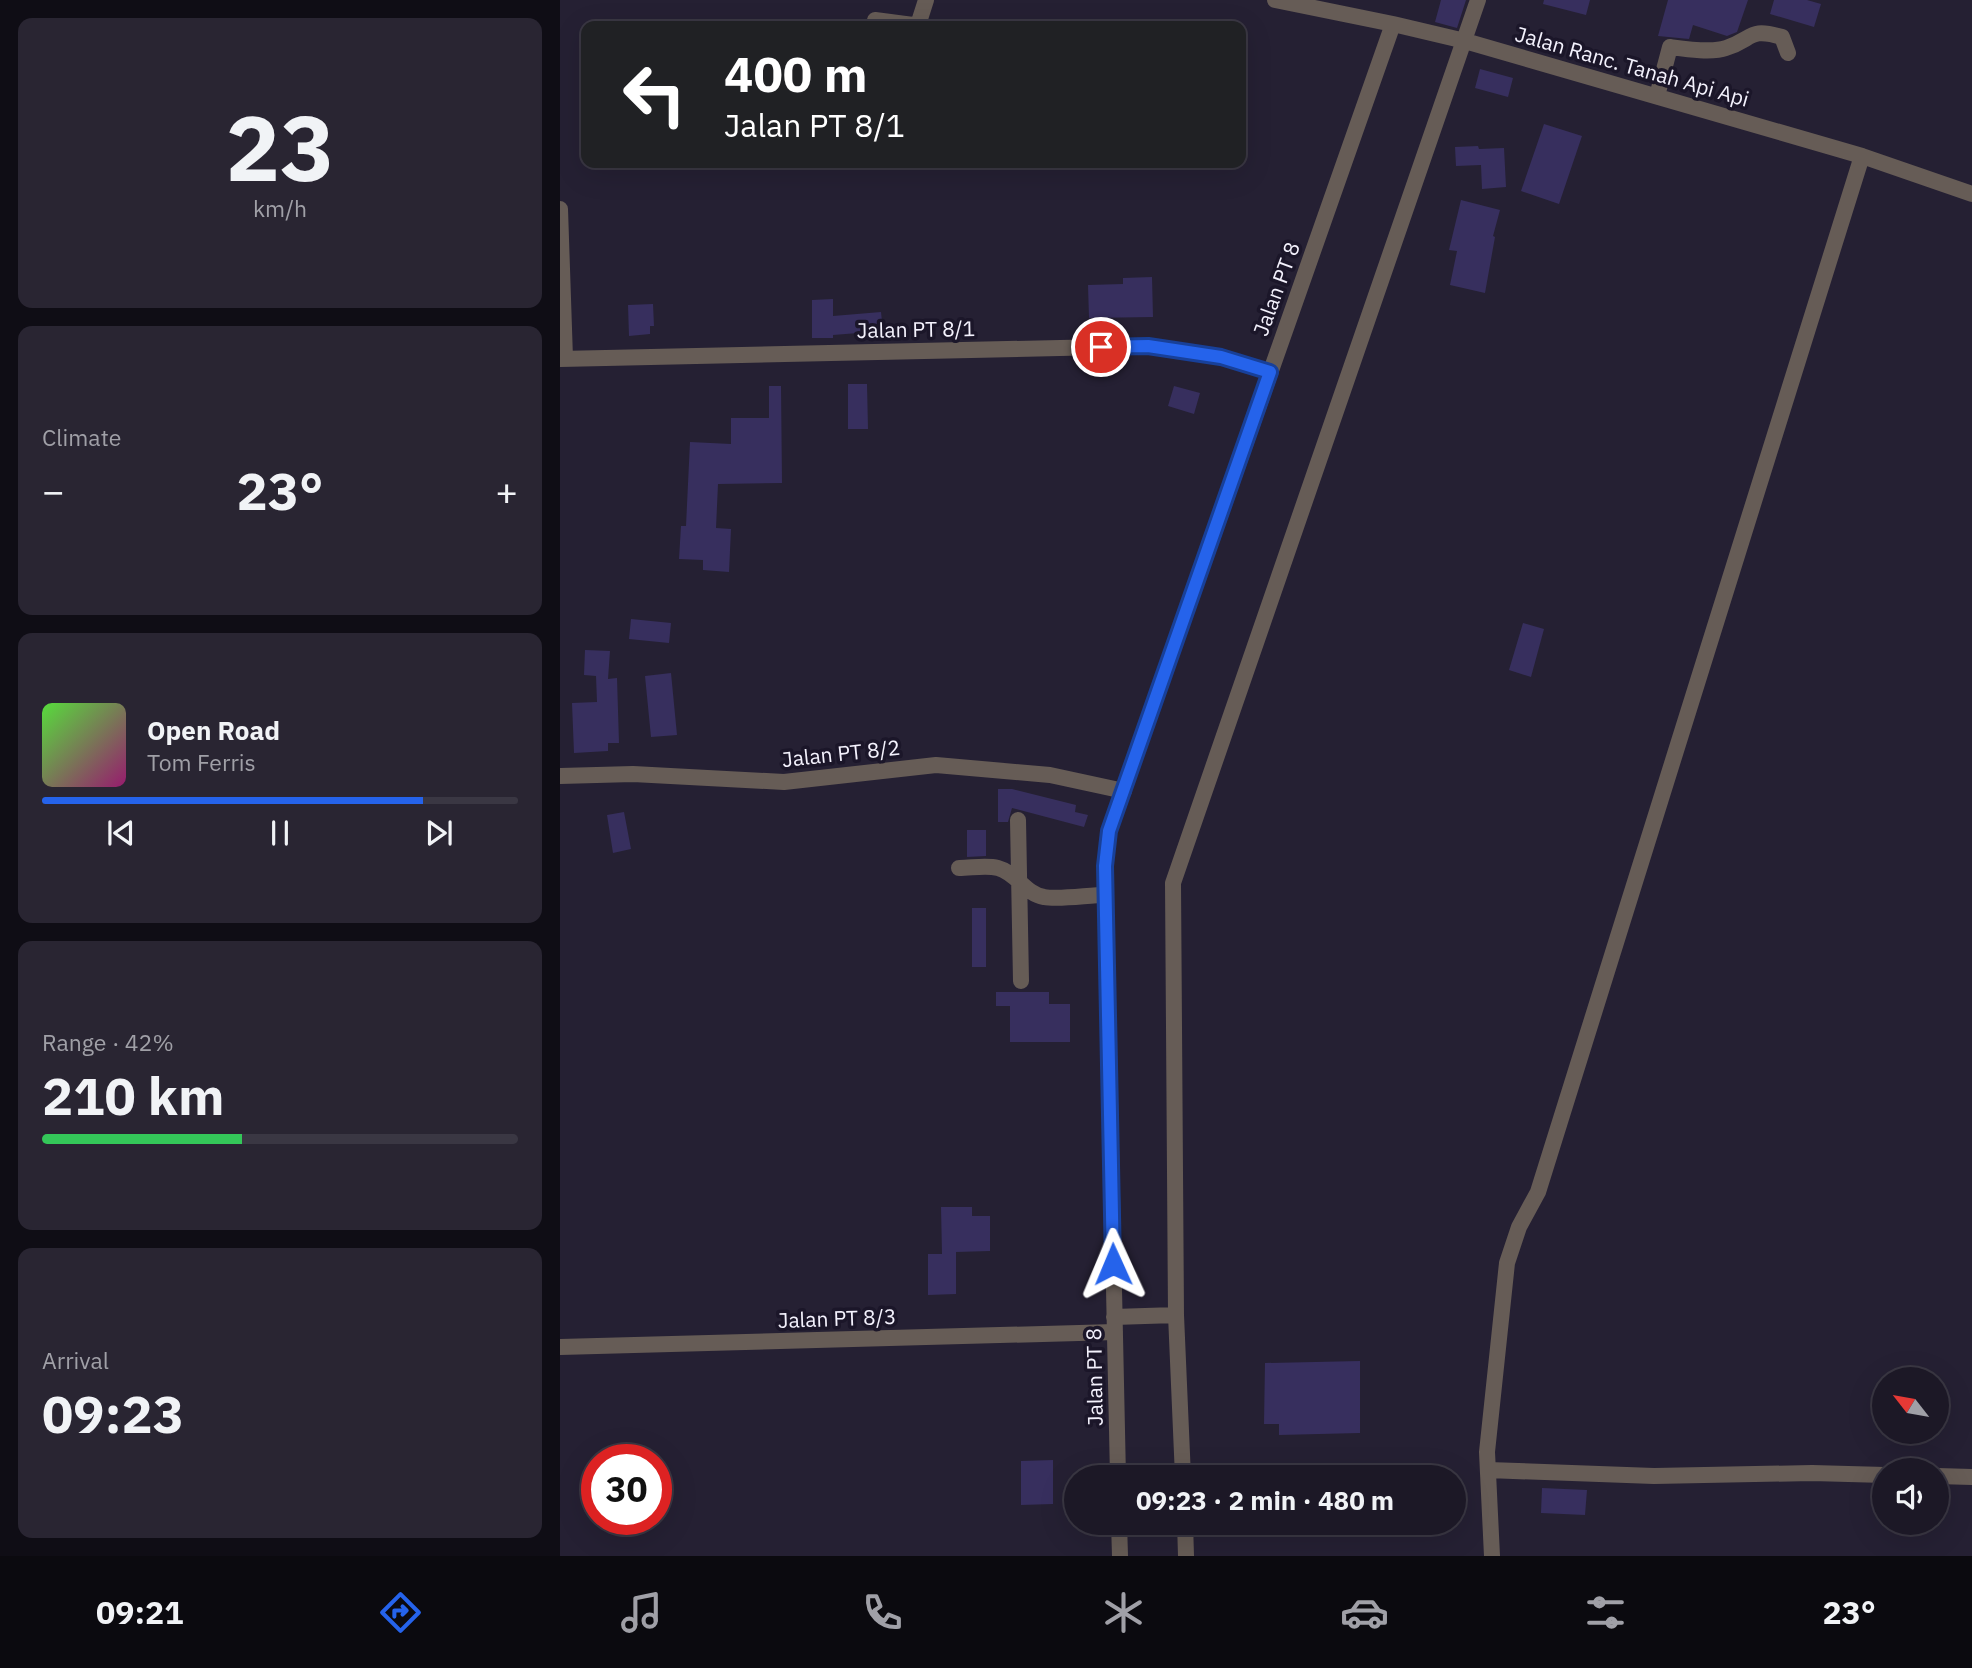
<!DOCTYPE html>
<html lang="en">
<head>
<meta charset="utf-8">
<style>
  :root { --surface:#1c1826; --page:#292532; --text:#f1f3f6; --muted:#a0a0a7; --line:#3a3743; --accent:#2563eb }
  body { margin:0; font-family:"IBM Plex Sans",sans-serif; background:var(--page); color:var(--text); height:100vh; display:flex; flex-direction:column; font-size:26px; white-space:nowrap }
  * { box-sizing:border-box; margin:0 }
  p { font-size:23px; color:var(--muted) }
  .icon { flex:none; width:38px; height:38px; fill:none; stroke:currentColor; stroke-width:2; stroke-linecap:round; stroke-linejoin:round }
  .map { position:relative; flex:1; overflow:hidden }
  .side { display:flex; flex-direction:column; gap:18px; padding:18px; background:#0f0d15; width:560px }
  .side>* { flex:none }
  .top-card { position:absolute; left:21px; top:21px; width:665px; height:147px; border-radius:14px; box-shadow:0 7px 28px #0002,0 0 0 2px var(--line); background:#202124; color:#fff; overflow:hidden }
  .needle { width:46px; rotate:301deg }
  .tools { position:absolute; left:1312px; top:1367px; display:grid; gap:14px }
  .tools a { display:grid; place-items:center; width:77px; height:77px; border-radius:50%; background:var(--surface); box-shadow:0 7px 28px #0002,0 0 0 2px var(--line); font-size:35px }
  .speed { position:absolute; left:21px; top:1444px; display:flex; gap:14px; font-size:35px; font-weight:700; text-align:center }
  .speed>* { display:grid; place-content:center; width:91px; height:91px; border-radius:50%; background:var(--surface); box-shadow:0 7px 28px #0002,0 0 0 2px var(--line); line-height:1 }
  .speed .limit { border:10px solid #d22; background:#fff; color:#111 }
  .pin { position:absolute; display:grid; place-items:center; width:60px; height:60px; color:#fff; margin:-30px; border:4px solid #fff; border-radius:50%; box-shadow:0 2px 7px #0007 }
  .me { position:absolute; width:77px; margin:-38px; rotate:359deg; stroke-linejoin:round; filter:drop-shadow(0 0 5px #0008) }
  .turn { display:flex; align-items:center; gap:24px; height:147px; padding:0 28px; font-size:32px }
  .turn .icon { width:91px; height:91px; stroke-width:2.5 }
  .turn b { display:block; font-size:49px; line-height:60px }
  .big { font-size:52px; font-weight:700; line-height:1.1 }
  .side .widget { flex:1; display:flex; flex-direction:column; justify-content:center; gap:10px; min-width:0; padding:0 24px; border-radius:14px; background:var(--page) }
  .side .dial { align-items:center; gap:0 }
  .dial b { font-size:91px; line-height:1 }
  .song { display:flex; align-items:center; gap:21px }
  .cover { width:84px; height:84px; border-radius:10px; background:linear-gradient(135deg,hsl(110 70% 55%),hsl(320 70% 35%)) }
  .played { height:7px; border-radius:4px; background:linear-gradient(90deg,var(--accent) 80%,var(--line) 80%) }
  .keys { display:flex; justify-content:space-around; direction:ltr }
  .heat { display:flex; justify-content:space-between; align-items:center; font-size:38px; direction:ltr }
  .charge { height:10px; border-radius:5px; background:linear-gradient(90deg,#34c759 42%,var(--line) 0) }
  .trip { position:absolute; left:504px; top:1465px; width:402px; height:70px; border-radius:35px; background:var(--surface); box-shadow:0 7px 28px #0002,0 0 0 2px var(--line); font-weight:700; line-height:70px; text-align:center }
  .dock { display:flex; height:112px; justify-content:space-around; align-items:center; background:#0b0a0f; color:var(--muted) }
  .dock .icon { width:49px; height:49px }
  .dock .selected { color:var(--accent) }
  .dock b { font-size:32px; color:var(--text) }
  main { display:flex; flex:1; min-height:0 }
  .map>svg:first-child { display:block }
  .building { fill:#372f5e }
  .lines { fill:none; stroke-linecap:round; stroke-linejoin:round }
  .minor { stroke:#665c56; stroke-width:16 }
  .route-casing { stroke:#184099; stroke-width:18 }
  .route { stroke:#2563eb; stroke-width:12 }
  .labels { text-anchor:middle; stroke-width:7; stroke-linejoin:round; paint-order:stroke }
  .street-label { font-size:21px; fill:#f4f2fd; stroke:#1b1629 }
</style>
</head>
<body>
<main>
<section class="side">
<div class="widget dial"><b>23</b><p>km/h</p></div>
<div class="widget"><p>Climate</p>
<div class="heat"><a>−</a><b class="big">23°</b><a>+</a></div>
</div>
<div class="widget">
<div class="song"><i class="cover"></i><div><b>Open Road</b><p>Tom Ferris</p></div></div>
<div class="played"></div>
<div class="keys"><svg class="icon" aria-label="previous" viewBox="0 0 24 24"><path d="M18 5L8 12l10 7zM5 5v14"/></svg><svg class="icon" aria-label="pause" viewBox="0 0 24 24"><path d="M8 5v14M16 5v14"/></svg><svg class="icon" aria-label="next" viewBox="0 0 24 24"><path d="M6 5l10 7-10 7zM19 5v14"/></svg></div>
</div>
<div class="widget"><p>Range · 42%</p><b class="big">210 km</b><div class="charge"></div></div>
<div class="widget"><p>Arrival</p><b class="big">09:23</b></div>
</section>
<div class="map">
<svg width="1412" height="1556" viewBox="0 0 1412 1556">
  <rect width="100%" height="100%" fill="#252033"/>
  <path class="building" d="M881,0H906L897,28L875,22Z
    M984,0H1030L1026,15L983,4Z
    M1108,0H1188L1177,32L1167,36L1133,25L1129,39L1098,36Z
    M1214,0H1247L1261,4L1254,27L1210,14Z
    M920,69L953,78L948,97L915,88Z
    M984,124L1022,136L999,204L961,191Z
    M918,146L919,149L944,148L946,187L922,189L921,165L896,166L895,147Z
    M901,200L940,210L933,236L935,237L925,293L890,285L897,251L889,250Z
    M592,277L593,317L529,318L528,285L563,284V278Z
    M273,299V316L321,312L323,331L273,335V338H252V300Z
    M93,304L94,326H90V334L69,336L68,305Z
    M288,384H307L308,429H288Z
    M209,386H221L222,483L158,484L156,528L171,529L169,572L143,570V560L119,559L121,526H126L130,442L171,444V418H209Z
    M614,386L640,393L634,414L608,406Z
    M71,619L111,623L109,643L69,639Z
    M963,623L984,629L971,677L949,670Z
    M25,650L50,651L48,679L57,678L59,743H48V751L14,753L12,703L37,702L36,676L24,675Z
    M111,673L117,735L91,737L85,676Z
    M438,789H452L516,805L515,812L528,815L524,827L452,808L448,822H438Z
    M64,812L71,849L53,853L47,815Z
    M407,830H426V856L407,857Z
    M412,908H426V967H412Z
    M436,992H489V1004H510V1042H450V1006H436Z
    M381,1207H412V1216H430V1251L396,1252V1294L368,1295V1254H382Z
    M800,1361V1433L719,1435V1424H704L705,1363Z
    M493,1460V1504L461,1505V1461Z
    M982,1488L1027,1490L1025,1515L981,1513Z"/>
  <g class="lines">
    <path class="minor" d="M715,0L833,24L905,41L1302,156L1412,194
      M315,20L353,25L359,22L366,0
      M1097,96L1110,47C1125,49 1152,53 1166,48C1194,39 1188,27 1222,37L1228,53
      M0,209L5,358
      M0,359L588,346L661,357L710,372
      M0,776L73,774L224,782L376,765L490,775L564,791
      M458,820L461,981
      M399,868C412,868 426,865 438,868C457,873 465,894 484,897C499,900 529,895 545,895
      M554,1317L616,1315
      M0,1347L555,1332
      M928,1470L1094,1476L1252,1473L1325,1475
      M1377,1476L1412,1477
      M558,1477L545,866L549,831L833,24
      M623,1477L616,1315L613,883L918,0
      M559,1522L560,1556
      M625,1522L626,1556
      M932,1556L927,1452L947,1263L959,1227L978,1192L1302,156"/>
  </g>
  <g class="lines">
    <g class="route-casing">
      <path id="route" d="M541,347L588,346L661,357L710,372L549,831L545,866L553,1264"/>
    </g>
    <use href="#route" class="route"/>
  </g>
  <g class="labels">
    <g class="street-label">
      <text transform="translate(1072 67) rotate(16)" y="7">Jalan Ranc. Tanah Api Api</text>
      <text transform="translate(717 289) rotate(-70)" y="7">Jalan PT 8</text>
      <text transform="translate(356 330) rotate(-1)" y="7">Jalan PT 8/1</text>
      <text transform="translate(281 754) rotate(-6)" y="7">Jalan PT 8/2</text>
      <text transform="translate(277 1319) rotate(-2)" y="7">Jalan PT 8/3</text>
      <text transform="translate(535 1377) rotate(-91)" y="7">Jalan PT 8</text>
    </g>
  </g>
</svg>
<div class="tools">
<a><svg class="needle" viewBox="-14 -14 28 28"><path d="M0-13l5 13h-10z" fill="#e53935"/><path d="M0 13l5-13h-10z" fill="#a0a0a7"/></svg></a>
<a><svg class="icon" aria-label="sound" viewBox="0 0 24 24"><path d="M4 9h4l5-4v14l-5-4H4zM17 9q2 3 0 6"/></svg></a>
</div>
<div class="speed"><div class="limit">30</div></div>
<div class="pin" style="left:541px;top:347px;background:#d93025"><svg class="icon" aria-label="arrive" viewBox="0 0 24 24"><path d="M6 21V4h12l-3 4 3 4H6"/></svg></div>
<svg class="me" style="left:553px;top:1264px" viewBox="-20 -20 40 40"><path d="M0-17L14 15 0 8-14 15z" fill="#2563eb" stroke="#fff" stroke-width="4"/></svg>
<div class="trip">09:23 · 2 min · 480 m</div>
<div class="top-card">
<div class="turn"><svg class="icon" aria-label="left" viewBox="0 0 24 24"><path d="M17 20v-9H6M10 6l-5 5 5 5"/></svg><div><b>400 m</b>Jalan PT 8/1</div></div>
</div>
</div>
</main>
<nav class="dock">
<b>09:21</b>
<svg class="icon selected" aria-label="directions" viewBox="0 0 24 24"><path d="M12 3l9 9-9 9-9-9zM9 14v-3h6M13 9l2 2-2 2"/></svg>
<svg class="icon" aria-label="music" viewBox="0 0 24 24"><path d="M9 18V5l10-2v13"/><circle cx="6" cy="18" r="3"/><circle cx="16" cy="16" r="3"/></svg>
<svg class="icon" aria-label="phone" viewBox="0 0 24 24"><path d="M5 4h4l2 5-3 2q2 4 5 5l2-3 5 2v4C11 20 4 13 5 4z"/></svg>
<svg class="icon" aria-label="climate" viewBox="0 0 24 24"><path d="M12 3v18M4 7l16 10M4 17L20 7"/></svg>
<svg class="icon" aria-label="car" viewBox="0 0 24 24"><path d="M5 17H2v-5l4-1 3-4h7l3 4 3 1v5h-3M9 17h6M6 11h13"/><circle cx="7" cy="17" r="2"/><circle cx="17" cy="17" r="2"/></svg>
<svg class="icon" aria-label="filters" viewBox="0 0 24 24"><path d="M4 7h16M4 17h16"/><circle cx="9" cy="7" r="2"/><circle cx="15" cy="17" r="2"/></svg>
<b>23°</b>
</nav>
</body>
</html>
